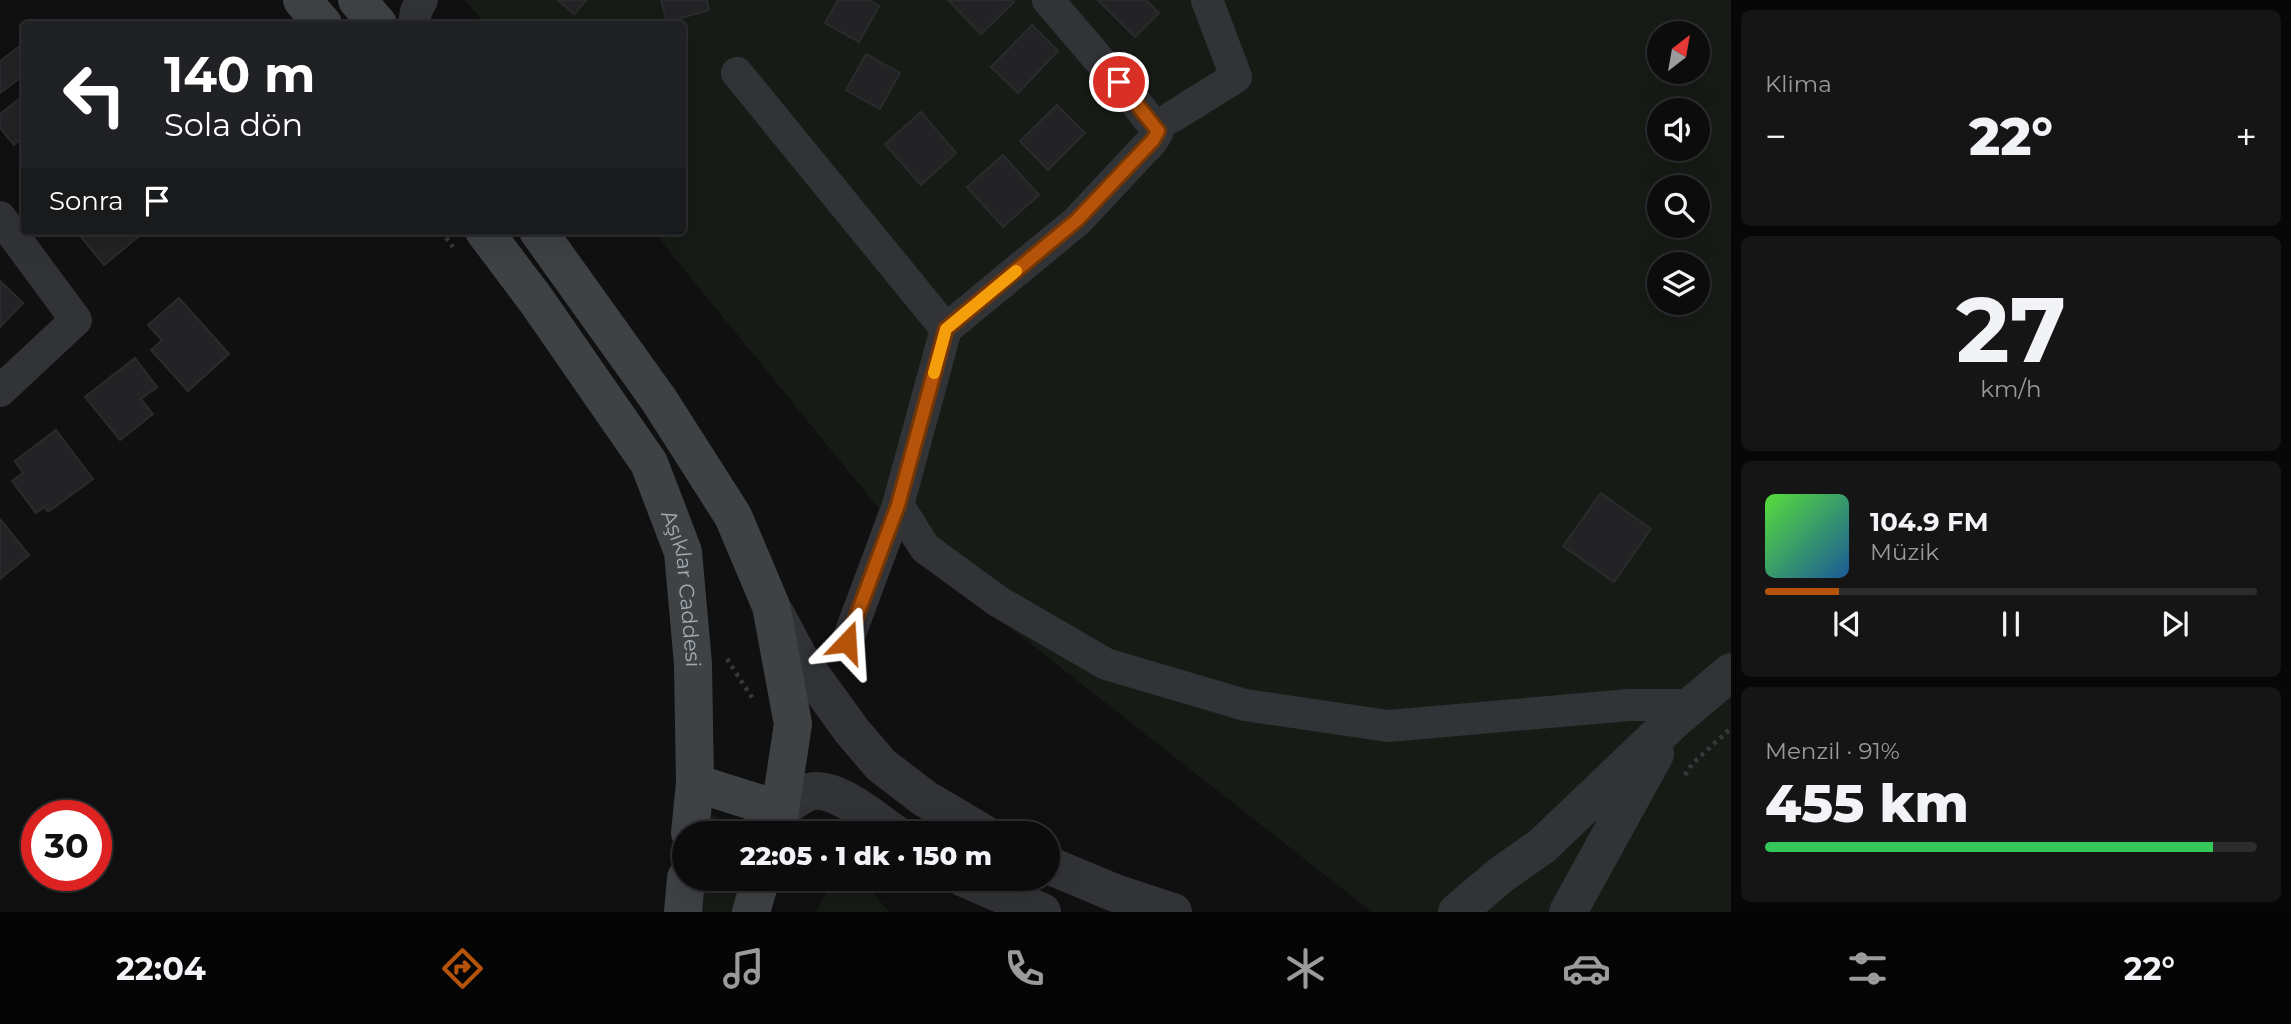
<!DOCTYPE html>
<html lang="tr">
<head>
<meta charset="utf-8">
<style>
  :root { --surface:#0c0c0d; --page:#151516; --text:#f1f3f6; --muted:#9a9b9d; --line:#2c2c2e; --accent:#b45309 }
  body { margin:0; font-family:Montserrat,sans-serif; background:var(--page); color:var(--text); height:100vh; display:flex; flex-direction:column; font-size:26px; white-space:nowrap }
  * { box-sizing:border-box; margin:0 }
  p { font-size:23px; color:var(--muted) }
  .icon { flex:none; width:38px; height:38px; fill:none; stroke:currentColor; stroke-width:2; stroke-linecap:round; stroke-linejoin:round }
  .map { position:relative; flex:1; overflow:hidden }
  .side { display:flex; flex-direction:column; gap:10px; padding:10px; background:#070707; width:560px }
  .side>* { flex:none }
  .banner { position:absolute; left:21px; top:21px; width:665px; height:214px; border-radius:7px; box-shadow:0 7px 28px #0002,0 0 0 2px var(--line); background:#202124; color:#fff; overflow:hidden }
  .needle { width:46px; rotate:31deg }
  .fabs { position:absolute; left:1647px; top:21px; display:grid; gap:14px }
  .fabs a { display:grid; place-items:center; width:63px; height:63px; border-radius:50%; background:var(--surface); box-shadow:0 7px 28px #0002,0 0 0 2px var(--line); font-size:35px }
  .speed { position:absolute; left:21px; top:800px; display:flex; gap:14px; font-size:35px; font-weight:700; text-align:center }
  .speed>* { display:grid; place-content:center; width:91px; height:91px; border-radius:50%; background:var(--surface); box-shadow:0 7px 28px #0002,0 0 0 2px var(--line); line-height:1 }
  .speed .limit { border:10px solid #d22; background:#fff; color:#111 }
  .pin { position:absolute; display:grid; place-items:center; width:60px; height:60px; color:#fff; margin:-30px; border:4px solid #fff; border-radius:50%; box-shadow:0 2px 7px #0007 }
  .me { position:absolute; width:77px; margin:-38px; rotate:20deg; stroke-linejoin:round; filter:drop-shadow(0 0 5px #0008) }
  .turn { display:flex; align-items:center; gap:24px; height:147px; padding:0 28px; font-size:32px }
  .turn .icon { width:91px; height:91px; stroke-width:2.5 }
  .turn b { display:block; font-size:49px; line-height:60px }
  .then { display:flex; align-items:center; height:66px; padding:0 28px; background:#0003; gap:14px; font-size:26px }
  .big { font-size:52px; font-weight:800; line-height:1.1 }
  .side .tile { flex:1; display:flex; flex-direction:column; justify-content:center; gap:10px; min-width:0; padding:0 24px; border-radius:10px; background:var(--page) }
  .side .dial { align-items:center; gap:0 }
  .dial b { font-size:91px; line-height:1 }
  .song { display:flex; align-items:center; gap:21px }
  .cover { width:84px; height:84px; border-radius:10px; background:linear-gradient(135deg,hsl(110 70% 55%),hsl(210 70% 35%)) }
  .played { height:7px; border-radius:4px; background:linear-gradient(90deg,var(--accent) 15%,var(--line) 15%) }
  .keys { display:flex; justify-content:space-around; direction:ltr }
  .heat { display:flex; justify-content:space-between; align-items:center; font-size:38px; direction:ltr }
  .charge { height:10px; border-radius:5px; background:linear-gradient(90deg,#34c759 91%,var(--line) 0) }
  .trip { position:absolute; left:672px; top:821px; width:388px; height:70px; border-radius:35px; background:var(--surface); box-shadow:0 7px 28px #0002,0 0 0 2px var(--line); font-weight:800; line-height:70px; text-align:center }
  .tab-bar { display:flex; height:112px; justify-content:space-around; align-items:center; background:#050505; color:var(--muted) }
  .tab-bar .icon { width:49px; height:49px }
  .tab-bar .active { color:var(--accent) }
  .tab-bar b { font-size:32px; color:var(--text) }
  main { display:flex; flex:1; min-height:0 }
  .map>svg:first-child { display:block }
  .green { fill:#171b16; fill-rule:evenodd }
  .building { fill:#232325; stroke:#2a2b2d; stroke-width:2 }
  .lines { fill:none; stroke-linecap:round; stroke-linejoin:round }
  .path { stroke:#373a3d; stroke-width:4.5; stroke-dasharray:3.5 5; stroke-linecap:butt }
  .minor { stroke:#313336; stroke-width:32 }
  .tertiary { stroke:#313336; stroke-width:38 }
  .secondary { stroke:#3f4245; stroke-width:38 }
  .route-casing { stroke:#753606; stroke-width:18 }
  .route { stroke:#b45309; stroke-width:12 }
  .slow { stroke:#f59e0b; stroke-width:12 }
  .labels { text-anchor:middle; stroke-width:7; stroke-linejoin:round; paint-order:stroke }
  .street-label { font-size:21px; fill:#a2abb1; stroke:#0b0b0c }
</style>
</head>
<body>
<main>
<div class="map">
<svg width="1731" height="912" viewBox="0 0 1731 912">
  <rect width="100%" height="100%" fill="#101011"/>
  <path class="green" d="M465,0H1731V912H1372L915,553L653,231H682V24H485ZM1659,33H1698V72H1659ZM1659,110H1698V149H1659ZM1659,187H1698V226H1659ZM1659,264H1698V303H1659Z
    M705,812L739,825L771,822L768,833H704Z
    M700,879H752L740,912H697Z
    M855,880L872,892L889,912H817C822,891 836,886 855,880Z"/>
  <path class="building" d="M558,0H587L574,14Z
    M661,0H707L709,10L667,22Z
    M838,0H869L879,6L859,42L825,23Z
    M948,0H1012L1014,2L981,34Z
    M1098,0H1146L1159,13L1135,37Z
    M1032,25L1058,51L1018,93L991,67Z
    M24,43V75L0,93V61Z
    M866,54L900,73L880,109L846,90Z
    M24,95V136L14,145L0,128V114Z
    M1057,105L1085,133L1048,170L1020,141Z
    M921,112L956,153L921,185L885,144Z
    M1003,155L1039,195L1003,227L967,187Z
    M76,231H142L143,233L104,265Z
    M0,281L23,303L0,327Z
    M179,298L229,354L188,391L151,350L162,340L148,325Z
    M135,358L157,387L141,399L153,414L120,440L85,397Z
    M56,430L93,479L48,512L44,507L36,513L12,481L23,473L15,461Z
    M1601,493L1651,529L1614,582L1563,546Z
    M0,519L29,555L0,579Z"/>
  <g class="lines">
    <path class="path" d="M441,231L453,247
      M727,659L753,699
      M1685,775L1692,764L1731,728"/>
    <path class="minor" d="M414,24L416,11L422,0
      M737,73L946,329
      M1172,117L1236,77L1207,0
      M0,217L76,320L0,391
      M898,505L925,548L999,602L1106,664L1245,705L1388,726L1629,705H1691
      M847,642L898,505L946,329L1077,221L1153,140L1158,131L1136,103L1048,0"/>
    <path class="tertiary" d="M776,615L799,658L852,731L881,765L924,798L983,833
      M780,810C789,804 800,795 809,792C834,784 875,820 894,833
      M1048,865L1115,893L1173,912
      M964,878L1042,912
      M1457,912L1502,874L1542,846L1673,721L1731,672
      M1568,912L1655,754"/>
    <g class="secondary">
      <path d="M302,0L323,24"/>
      <path d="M357,0L378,24"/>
      <path id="s1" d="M484,231L536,300L649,463L683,552L693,664L695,783L690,833"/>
      <path d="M538,231L659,400L733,516L771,606L793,724L780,810L774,833"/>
      <path d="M695,783L780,810"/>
      <path d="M683,912L686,878"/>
      <path d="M751,912L761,878"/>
    </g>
  </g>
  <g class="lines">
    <g class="route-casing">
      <path id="route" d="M847,642L898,505L946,329L1077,220L1153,140L1158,131L1119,82"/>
    </g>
    <use href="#route" class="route"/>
    <path class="slow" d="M934,373L946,329L1016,271"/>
  </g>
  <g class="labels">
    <g class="street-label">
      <text dy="7" stroke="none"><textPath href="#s1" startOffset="416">Aşıklar Caddesi</textPath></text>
    </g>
  </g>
</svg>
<div class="fabs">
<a><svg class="needle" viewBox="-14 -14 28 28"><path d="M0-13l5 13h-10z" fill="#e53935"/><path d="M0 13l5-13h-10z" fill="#9a9b9d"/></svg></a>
<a><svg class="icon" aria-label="sound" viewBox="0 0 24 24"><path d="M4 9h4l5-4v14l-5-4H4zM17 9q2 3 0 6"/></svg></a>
<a><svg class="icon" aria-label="search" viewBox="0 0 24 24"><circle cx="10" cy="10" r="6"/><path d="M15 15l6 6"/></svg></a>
<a><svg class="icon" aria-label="layers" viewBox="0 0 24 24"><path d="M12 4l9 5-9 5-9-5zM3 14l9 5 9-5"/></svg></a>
</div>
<div class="speed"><div class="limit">30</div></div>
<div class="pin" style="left:1119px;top:82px;background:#d93025"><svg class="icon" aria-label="arrive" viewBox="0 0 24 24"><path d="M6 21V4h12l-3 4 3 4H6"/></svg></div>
<svg class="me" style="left:847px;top:642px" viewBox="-20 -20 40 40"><path d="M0-17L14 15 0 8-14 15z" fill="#b45309" stroke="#fff" stroke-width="4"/></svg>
<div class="trip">22:05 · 1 dk · 150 m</div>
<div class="banner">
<div class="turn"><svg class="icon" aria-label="left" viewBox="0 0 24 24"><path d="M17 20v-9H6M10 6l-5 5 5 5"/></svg><div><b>140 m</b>Sola dön</div></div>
<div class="then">Sonra<svg class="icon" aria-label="arrive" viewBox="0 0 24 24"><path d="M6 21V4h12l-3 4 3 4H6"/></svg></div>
</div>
</div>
<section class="side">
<div class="tile"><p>Klima</p>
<div class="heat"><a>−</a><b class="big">22°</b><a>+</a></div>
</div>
<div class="tile dial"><b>27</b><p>km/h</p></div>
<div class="tile">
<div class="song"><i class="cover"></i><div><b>104.9 FM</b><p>Müzik</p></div></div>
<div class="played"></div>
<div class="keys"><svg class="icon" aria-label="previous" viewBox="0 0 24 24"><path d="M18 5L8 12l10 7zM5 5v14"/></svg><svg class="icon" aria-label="pause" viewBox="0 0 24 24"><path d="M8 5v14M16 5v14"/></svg><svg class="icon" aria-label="next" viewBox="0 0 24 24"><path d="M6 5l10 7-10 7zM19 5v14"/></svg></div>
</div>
<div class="tile"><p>Menzil · 91%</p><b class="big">455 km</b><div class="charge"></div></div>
</section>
</main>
<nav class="tab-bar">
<b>22:04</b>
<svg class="icon active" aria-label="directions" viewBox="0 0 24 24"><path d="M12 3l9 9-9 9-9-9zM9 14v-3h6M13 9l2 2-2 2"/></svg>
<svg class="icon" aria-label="music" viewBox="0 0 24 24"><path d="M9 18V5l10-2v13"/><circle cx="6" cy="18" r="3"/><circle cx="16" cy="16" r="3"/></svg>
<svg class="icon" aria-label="phone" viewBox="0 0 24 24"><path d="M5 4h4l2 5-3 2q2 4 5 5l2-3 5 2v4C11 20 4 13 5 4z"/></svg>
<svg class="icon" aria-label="climate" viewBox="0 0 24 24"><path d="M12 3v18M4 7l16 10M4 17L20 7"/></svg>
<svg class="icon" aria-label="car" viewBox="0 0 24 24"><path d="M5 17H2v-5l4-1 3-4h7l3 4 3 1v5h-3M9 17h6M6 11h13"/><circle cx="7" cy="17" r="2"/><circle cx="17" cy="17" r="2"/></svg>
<svg class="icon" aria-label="filters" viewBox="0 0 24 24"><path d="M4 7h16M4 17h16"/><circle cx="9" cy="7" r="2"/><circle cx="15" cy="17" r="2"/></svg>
<b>22°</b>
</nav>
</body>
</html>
